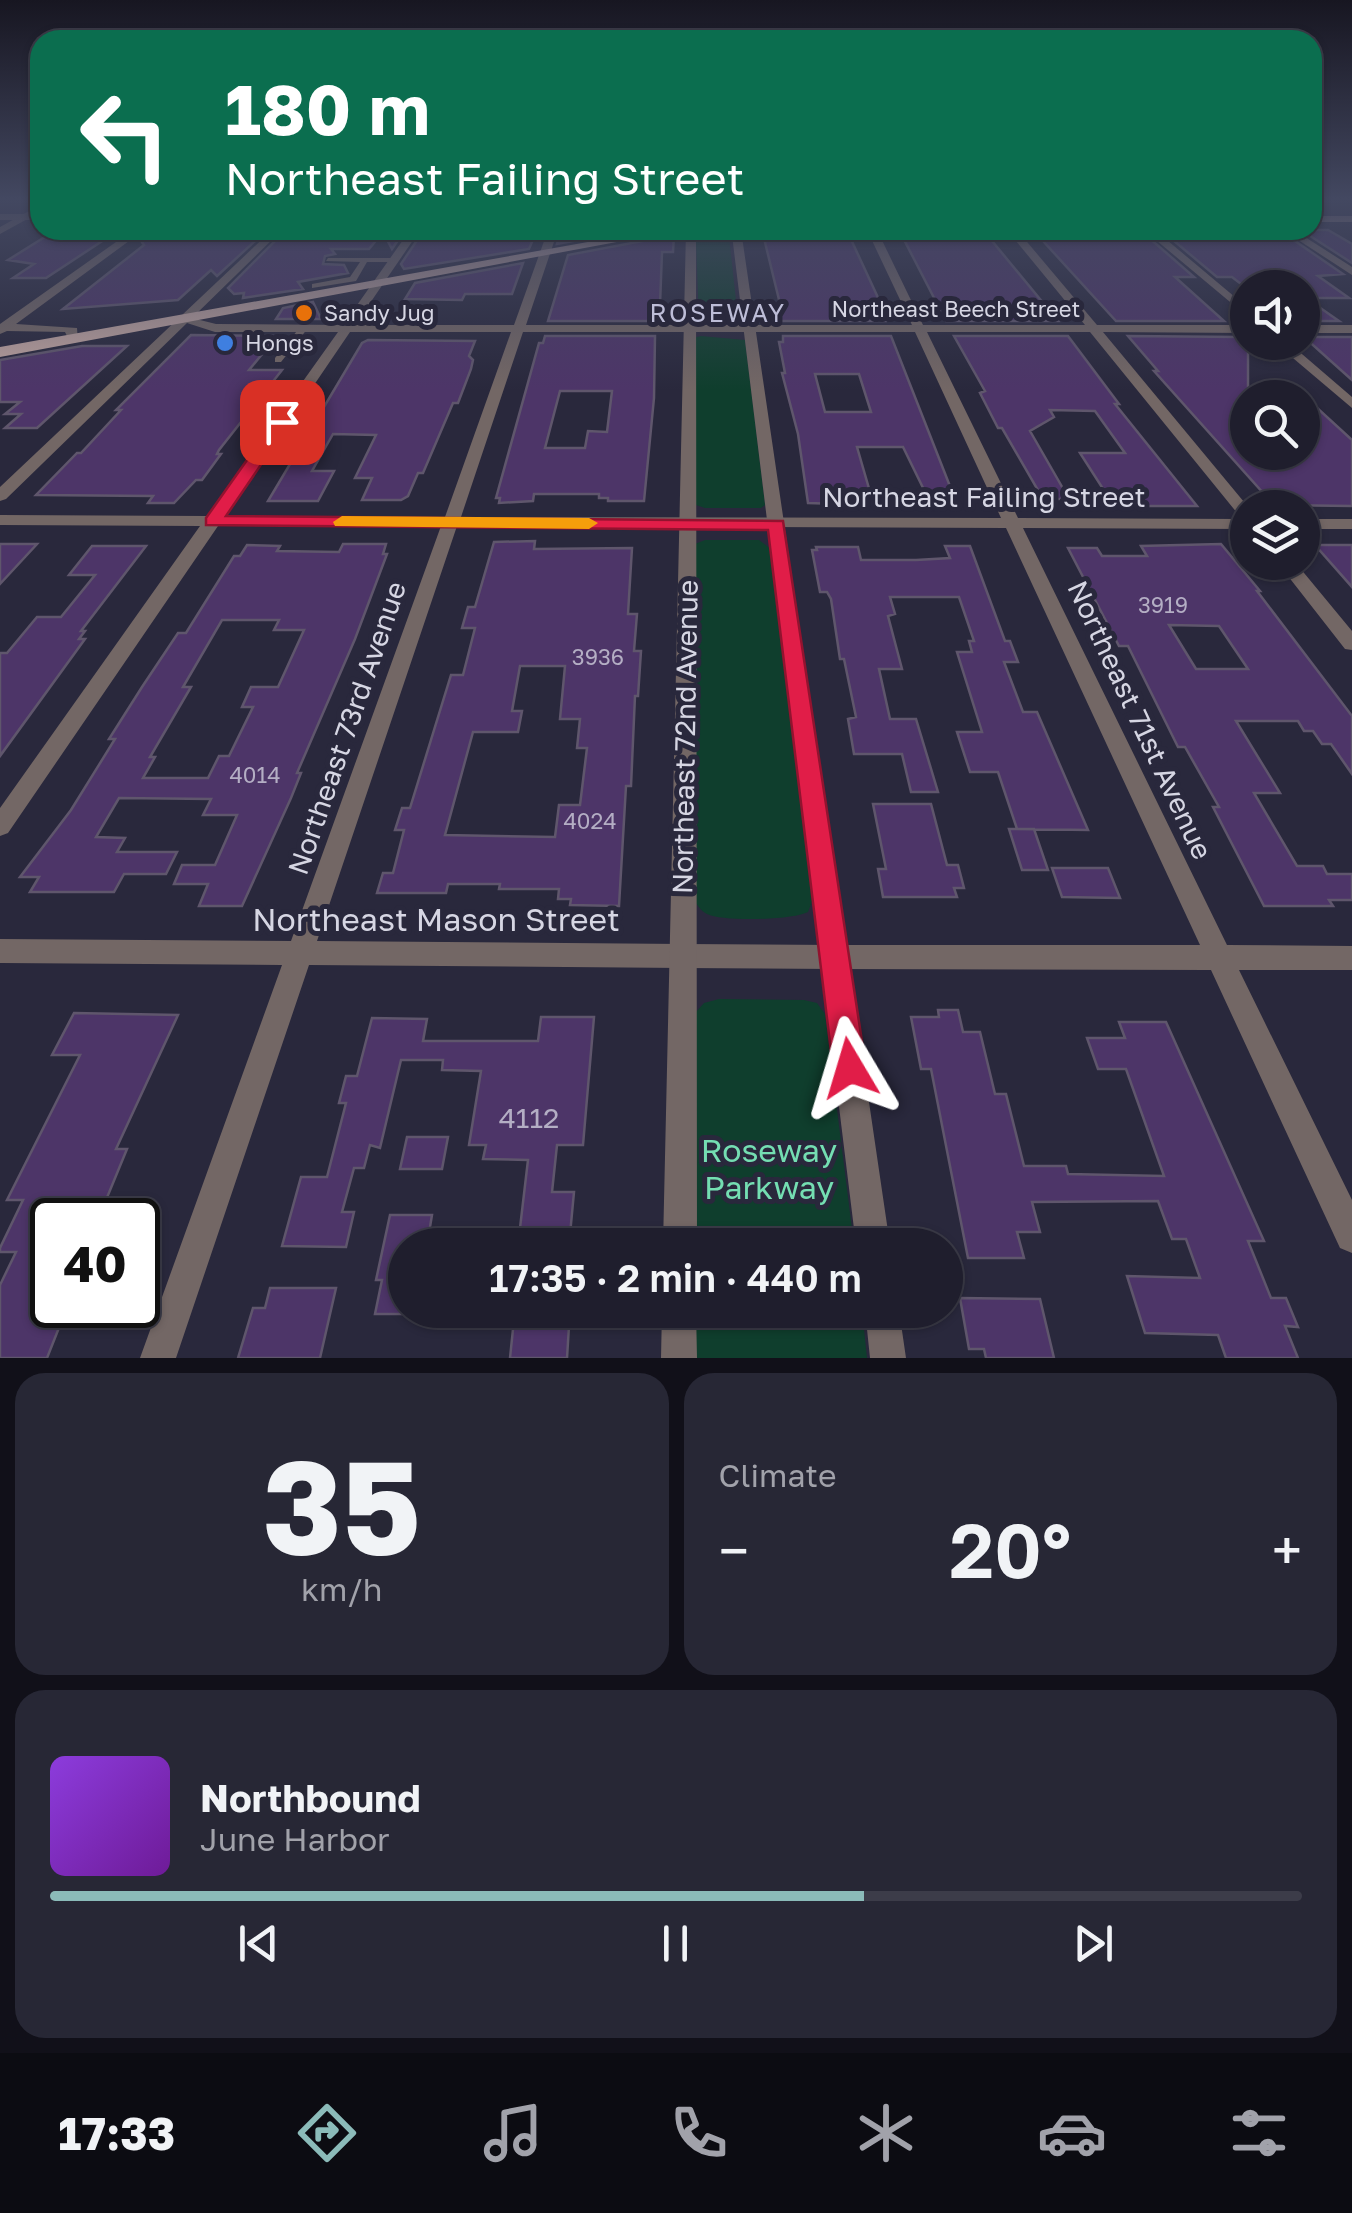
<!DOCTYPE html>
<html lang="en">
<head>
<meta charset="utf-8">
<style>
  :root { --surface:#1f1e2d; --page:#272735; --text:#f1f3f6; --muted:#a1a2aa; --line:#3c3c49; --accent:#8bbbb9 }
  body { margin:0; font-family:"Golos Text",sans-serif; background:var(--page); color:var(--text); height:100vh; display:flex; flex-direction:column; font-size:38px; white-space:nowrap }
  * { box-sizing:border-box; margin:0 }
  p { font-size:32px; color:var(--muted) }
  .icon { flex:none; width:55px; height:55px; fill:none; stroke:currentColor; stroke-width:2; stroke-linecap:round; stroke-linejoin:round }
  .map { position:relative; height:1358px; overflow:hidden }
  .drawer { display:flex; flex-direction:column; gap:15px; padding:15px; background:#111019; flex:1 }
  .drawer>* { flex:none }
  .banner { position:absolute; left:30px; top:30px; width:1292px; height:210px; border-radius:30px; box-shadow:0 2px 8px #0004,0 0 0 2px var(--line); background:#0b6e4f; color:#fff; overflow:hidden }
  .controls { position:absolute; left:1230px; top:270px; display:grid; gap:20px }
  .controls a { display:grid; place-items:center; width:90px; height:90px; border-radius:50%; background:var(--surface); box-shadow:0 2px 8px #0004,0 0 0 2px var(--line); font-size:50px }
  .speed { position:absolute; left:30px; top:1198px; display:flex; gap:20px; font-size:50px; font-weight:700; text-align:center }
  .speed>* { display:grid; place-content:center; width:130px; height:130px; border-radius:50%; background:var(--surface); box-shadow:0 2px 8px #0004,0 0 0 2px var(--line); line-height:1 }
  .speed .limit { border:5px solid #111; border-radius:15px; background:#fff; color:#111 }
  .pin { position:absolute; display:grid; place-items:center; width:85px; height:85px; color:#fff; margin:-42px; border-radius:20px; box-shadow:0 5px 15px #0006 }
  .me { position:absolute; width:110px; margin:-55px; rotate:353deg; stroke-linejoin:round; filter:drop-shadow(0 0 8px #0008) }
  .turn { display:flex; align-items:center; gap:35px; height:210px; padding:0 30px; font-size:45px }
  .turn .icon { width:130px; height:130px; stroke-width:2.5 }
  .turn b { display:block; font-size:70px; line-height:85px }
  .big { font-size:75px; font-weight:600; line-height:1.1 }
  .drawer .card { flex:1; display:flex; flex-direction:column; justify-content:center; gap:15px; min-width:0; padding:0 35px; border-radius:30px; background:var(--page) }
  .drawer .dial { align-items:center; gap:0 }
  .dial b { font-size:130px; line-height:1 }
  .song { display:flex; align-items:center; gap:30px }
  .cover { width:120px; height:120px; border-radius:15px; background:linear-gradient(135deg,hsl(270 70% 55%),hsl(280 70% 35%)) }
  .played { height:10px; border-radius:5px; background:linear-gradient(90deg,var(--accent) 65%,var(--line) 65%) }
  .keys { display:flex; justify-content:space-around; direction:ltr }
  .heat { display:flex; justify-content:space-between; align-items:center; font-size:55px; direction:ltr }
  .drawer .tiles { flex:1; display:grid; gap:15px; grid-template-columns:1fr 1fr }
  .card:last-child { grid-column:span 2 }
  .trip { position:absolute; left:388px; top:1228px; width:575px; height:100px; border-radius:50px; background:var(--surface); box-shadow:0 2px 8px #0004,0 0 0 2px var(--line); font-weight:600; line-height:100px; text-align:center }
  .dock { display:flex; height:160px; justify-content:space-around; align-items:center; background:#0c0c12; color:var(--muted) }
  .dock .icon { width:70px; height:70px }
  .dock .on { color:var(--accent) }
  .dock b { font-size:45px; color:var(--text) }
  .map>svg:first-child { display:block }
  .green { fill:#0f3e2d }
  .building { fill:#4d3568; stroke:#5f566c; stroke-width:2.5; fill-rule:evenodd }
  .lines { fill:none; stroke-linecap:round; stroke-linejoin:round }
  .service { fill:#736765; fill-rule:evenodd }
  .pedestrian { fill:#736765; fill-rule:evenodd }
  .minor { fill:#736765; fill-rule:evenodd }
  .tertiary { fill:#736765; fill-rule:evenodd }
  .secondary { fill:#9d8885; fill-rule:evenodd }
  .primary { fill:#bca29e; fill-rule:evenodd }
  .route { fill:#e11d48; stroke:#92132f; stroke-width:2.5 }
  .slow { fill:#f59e0b }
  .food-dot { fill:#e8710a; stroke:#29283c; stroke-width:4 }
  .shop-dot { fill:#3f7fe0; stroke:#29283c; stroke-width:4 }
  .labels { text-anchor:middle; stroke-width:10; stroke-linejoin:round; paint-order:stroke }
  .far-street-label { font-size:22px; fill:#d6d6e3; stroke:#29283c }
  .far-poi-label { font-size:22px; fill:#d6d6e3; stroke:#29283c; text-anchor:start }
  .number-label { font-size:22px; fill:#b4aec4 }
  .far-neighbourhood-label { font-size:25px; letter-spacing:2.5px; fill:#bdbdd7; stroke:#29283c }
  .street-label { font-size:28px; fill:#d6d6e3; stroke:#29283c }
  .near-number-label { font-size:28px; fill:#b4aec4 }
  .near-street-label { font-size:32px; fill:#d6d6e3; stroke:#29283c }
  .near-park-label { font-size:32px; fill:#74deb2; stroke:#29283c }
</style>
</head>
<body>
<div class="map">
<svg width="1352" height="1358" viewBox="0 0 1352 1358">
  <rect width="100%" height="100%" fill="#29283c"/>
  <path class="green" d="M729,236L738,319L699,320L696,241Z
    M701,336L745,340L765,505L761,508H705L693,504V338Z
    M705,540H759L771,549L813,899L808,912C793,920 723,922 707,914C701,911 699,907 695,902V544Z
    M719,999L804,1000L817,1003L825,1014L854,1245H693L695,1013L704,1003Z
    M693,1310H862L867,1358H693Z"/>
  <path class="building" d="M56,230H119L46,278H13L34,264L8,260Z
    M148,230H267L217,276L211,270L178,300L63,309L144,245L139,238Z
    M286,230H405L392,249L383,232L369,249H331L335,254L325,256L323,264L344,265L348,273L298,282L303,289L243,298L244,293L234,294L228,288Z
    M424,230H537L529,249L404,269L401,264Z
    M561,230H634L557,244Z
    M762,230L848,233L887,317H883L885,321H780L778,312H782Z
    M899,230H983L1058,321H946Z
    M1033,230H1140L1194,277H1175L1224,321H1116Z
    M1161,230H1279L1343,274L1318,276L1349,298H1306L1339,321H1302V288L1245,287L1232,277H1217Z
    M1301,230H1328L1352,244V263Z
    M674,235L673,252H662L660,305L655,321H548L568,255Z
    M523,263L512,294H465L462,300L405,299L415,283Z
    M313,302L321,319H276L283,308Z
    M191,335L277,336L249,370H282L219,450L217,454H221L202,480H196L174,503H148L153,496L36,495L77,453H81L121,410H116Z
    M545,336H655L654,398L644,501H608V498H599V494H534L533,501L499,503L500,498H496L539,343H543ZM560,391H612L607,432L588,431L585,448H545Z
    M783,336H891L955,499L928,498L903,447H857L870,492L835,491L838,504L808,503L798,434L782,373H785L779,342H783ZM815,374H859L871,412H825Z
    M954,336H1068L1119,404H1115L1197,506H1114L1080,453H1125L1095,411L1050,410L1054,417L1030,431L1069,499H1043L1002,428H998L980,393L985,391Z
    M1128,336L1240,337L1248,343V452H1260L1268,460H1302V394L1352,440V506L1274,505L1154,371H1158Z
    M1304,337H1352V380Z
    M368,340L475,341L469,356L473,360L471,369L458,403H453L423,473H418L408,496L401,500H362L372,478H355L376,435L333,434L312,471H334L318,501H268L362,343Z
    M82,346H127L37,428H5L21,414H5L20,402H0V360Z
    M535,541L534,549L632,548L628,614H637L634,651H641L638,696H635L631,786H626L619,906L570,905L571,899H558L559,889H499L500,884H448L446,893H377L383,873H393L404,830H395L402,808H410L451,675H463L475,628H462L468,607H475L494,542ZM520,666H565L560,719H580L577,748H587L580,805H559L555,837L445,835L473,732H518L522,711H512Z
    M0,544H37L0,584Z
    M343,544H386L383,554H387L355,639L297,773H301L291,798L242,906H199L208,884H174L182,865H215L237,815H203L211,799L119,798L96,837L125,838L117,852H177L166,874H124L114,892H30L39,877H20L71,810L115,739H109L142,687L178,633H186L234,556H240L247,545L280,546L277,551L339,552ZM222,620H279L274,630H304L278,687H251L242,707H253L229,756H219L208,778H143L155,757H150L191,687H183Z
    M1221,544L1260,591H1257L1352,716V774L1331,744H1322L1313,731H1304L1298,721H1236L1280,793H1254L1297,866H1323L1327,874H1352V900H1329L1333,906H1264L1213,807H1219L1185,747H1178L1128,646H1119L1068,548H1097L1102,556H1147L1141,546ZM1169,625L1219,626L1248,669H1196Z
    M1315,545H1352V587Z
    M92,546H146L81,631H85L79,639H85L0,756V653H7L37,617H61L95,575H69Z
    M945,546H970L1005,641H1010L1018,662H1004L1023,712H1037L1088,830L1017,829L998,772H970L957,732H982L957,652H972L969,641H974L959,597H890L895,614L888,616L902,669H879L890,719H916L938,792H911L902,754H854L848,719L856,717L844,659H840L831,599L827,592H820L812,550H817L816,547H858L861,560H916L950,558Z
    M873,804H931L947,865H958L964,888H954L957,897H883L878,869H886Z
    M1009,829H1034L1048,870H1022Z
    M1052,868H1108L1120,898L1062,897Z
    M938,1010H958L963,1032H980L995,1094H1006L1024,1166H1066L1068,1174L1164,1176L1126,1069H1098L1087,1038H1125L1119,1022H1166L1264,1241H1248L1271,1298H1286L1298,1327L1285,1326L1298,1358H1226L1218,1335L1145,1333L1127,1276L1200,1278L1186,1239H1172L1158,1201L1032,1202L1040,1232H1017L1024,1258H968L931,1069H921L911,1017H939Z
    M74,1013L178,1015L116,1149H127L106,1200H70L61,1220H52V1305H68L47,1358H0V1285L16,1252H0V1248L23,1200H7L80,1055H52Z
    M541,1017H594L583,1145H557L552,1192H574L569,1245H518L528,1160L483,1159L486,1145H469L481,1071L442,1070L443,1060H401L380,1148L370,1145L364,1168H354L342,1212H354L346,1247L282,1246L301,1177H327L346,1103H339L346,1076H357L372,1018L427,1019L423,1041H538Z
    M407,1137H448L442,1169H400Z
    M390,1215H432L427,1245H405V1314H375L382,1280H376Z
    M270,1288H336L320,1358H238L253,1308H265Z
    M960,1298L1040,1299L1054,1358H986L984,1349H969Z
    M515,1310H570L567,1358H510Z"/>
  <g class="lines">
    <path class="service" d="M328,258H394L397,260L394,262H367L356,281L312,288V284L350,277L360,262L326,261Z
      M301,326L308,328L281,362H275V358Z"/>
    <path class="pedestrian" d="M683,944L835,945L844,948L848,957L844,966L835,969L683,968L674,965L670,956L674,947Z"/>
    <path class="minor" d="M40,205V212L0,234V227Z
      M133,230H144L16,324L77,328L78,342H70L65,332L7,331L0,334V324Z
      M272,230H282L192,318L216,324L343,325L410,230H420L355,325H514L548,230H558L526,325H912L867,230H877L923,325H1085L1007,230H1017L1097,325H1248V333L1103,332L1249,508L1248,529L1023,528L1227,945L1352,946V970H1239L1352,1200V1253L1340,1248L1211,970L835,969L826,966L822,957L826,948L835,945H1200L1006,528L457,526L317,941L683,944L692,947L696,956L692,965L683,968L309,965L176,1358H140L282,965L0,963V939L291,941L441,526H218L8,833L0,836V808L200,526L0,525V515L207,516L338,332H215L187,323L6,499L0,501V487ZM350,332H511L445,517L225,516ZM523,332H915L1001,518L461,517ZM927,332H1090L1242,519L1018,518Z
      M1144,230H1155L1248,308V317Z
      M1283,230H1294L1352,267V275Z
      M1302,325H1352V333H1302Z
      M1274,342H1288L1352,397V408Z
      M1302,519H1352V529H1302Z
      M1277,562H1295L1352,631V650L1345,649Z"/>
    <path class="tertiary" d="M0,214H40V220H0Z
      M686,230H696V234L741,230L890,1245H856L732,235L696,240L697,1245H663Z
      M662,1310H696L697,1358H661Z
      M865,1310H899L906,1358H870Z"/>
    <path class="secondary" d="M1312,216H1352V222H1312Z"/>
    <path class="primary" d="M655,230H681L0,357V347Z"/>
  </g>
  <linearGradient id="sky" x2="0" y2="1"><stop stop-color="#171621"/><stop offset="0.51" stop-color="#434861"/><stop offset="1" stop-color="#434861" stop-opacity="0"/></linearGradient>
  <rect width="1352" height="390" fill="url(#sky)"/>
  <path class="route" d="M282,417L290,422L226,516L783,521L866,1068L861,1079L850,1084L838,1079L833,1068L768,530L206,525V518L276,419Z"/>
  <path class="slow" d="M342,516L589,518L598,523L589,529L335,526L333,522Z"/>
  <circle class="food-dot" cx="304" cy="313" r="10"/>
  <circle class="shop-dot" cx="225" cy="343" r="10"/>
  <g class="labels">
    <g class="far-street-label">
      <text x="956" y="317">Northeast Beech Street</text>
    </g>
    <g class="far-poi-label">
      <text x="324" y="321">Sandy Jug</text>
      <text x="245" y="351">Hongs</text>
    </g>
    <g class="number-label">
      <text x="1163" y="613">3919</text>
      <text x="598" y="665">3936</text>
      <text x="255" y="783">4014</text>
      <text x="590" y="829">4024</text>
    </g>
    <g class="far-neighbourhood-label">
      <text x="718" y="322">ROSEWAY</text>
    </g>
    <g class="street-label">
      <text x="984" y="507">Northeast Failing Street</text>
      <text transform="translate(1140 720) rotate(65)" y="10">Northeast 71st Avenue</text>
      <text transform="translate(347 728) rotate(-71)" y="10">Northeast 73rd Avenue</text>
      <text transform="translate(685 737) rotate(-89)" y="10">Northeast 72nd Avenue</text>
    </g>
    <g class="near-number-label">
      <text x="529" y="1128">4112</text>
    </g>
    <g class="near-street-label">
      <text x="436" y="931">Northeast Mason Street</text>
    </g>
    <g class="near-park-label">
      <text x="769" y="1162">Roseway<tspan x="769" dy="37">Parkway</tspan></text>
    </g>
  </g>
</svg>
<div class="controls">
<a><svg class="icon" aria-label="sound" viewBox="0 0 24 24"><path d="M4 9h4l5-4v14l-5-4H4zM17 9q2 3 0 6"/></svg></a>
<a><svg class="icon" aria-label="search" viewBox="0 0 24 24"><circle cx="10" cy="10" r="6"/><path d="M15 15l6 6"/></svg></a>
<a><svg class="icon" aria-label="layers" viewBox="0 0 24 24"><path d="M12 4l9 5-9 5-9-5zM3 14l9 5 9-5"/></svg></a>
</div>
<div class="speed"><div class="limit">40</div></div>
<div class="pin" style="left:282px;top:422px;background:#d93025"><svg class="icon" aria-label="arrive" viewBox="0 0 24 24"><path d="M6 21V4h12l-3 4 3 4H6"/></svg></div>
<svg class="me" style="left:850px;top:1068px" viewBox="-20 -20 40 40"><path d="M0-17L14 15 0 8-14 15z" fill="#e11d48" stroke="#fff" stroke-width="4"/></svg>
<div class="trip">17:35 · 2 min · 440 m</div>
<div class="banner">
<div class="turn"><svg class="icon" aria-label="left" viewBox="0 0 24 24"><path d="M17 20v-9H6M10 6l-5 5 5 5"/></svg><div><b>180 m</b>Northeast Failing Street</div></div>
</div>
</div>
<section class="drawer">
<div class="tiles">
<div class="card dial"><b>35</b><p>km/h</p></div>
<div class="card"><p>Climate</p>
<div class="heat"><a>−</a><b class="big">20°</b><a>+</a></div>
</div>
<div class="card">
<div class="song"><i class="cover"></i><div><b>Northbound</b><p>June Harbor</p></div></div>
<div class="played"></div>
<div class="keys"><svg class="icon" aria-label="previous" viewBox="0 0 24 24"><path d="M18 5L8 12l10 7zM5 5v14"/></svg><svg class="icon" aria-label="pause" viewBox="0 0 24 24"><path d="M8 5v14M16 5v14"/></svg><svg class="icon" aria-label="next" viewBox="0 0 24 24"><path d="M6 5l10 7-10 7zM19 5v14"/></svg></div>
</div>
</div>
</section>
<nav class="dock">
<b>17:33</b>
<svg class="icon on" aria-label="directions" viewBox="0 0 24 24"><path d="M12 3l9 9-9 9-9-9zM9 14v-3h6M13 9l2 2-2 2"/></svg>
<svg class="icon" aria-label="music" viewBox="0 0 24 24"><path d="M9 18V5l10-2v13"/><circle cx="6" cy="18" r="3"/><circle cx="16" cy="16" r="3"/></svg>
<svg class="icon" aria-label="phone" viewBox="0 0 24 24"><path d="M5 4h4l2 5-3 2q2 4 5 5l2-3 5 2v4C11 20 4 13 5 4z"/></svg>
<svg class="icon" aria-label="climate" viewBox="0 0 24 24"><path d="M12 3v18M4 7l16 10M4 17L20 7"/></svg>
<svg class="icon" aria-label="car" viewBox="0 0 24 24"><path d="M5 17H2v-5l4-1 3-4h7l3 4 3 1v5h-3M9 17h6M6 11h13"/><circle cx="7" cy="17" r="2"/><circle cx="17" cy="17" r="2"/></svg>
<svg class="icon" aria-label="filters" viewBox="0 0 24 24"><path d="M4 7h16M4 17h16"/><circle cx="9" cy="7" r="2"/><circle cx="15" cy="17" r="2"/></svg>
</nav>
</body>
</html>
